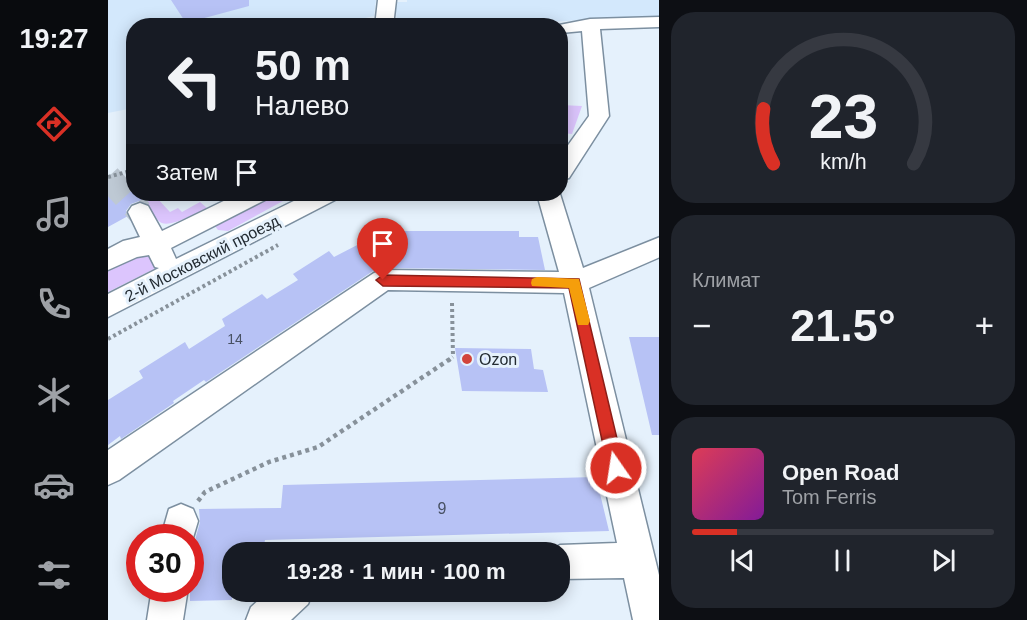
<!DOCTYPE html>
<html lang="ru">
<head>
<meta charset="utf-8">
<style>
  :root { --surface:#171b24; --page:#20242c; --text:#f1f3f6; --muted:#9ea1a6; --line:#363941; --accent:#d93025 }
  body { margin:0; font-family:Helvetica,sans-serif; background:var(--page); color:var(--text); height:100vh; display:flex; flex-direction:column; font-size:22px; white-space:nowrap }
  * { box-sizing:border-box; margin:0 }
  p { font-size:20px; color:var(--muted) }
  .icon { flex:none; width:33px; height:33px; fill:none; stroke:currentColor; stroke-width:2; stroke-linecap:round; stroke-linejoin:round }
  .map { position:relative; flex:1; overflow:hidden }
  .side { display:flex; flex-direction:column; gap:12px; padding:12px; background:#0d0f14; width:368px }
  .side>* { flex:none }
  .top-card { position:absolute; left:18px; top:18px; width:442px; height:183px; border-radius:24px; box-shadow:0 3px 15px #0003; background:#171b24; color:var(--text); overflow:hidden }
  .speed { position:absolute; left:18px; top:524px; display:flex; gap:12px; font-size:30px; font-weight:700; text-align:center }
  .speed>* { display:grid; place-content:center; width:78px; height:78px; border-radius:50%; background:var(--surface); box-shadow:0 3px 15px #0003; line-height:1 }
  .speed .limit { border:9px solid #d22; background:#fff; color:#111 }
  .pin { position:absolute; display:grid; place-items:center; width:51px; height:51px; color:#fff; margin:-62px -26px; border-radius:50% 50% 50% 0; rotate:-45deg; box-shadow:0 0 6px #0007 }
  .pin .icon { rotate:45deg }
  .me { position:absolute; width:66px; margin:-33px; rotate:347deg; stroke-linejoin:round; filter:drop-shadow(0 0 4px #0008) }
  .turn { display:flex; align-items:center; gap:21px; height:126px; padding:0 30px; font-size:27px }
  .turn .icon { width:78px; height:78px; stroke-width:2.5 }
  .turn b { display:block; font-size:42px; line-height:51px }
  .then { display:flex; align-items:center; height:57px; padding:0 30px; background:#0003; gap:12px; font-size:22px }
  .big { font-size:45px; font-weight:600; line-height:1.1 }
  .side .tile { flex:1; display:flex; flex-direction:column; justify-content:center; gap:9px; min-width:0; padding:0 21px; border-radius:24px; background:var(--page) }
  .side .dial { align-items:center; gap:0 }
  .dial svg { height:156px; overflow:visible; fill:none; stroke:var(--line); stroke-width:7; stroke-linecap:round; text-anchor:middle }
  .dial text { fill:var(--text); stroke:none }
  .song { display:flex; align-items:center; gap:18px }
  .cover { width:72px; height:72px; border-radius:9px; background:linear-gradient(135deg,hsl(350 70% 55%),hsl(290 70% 35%)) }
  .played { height:6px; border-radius:3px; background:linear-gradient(90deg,var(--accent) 15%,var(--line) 15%) }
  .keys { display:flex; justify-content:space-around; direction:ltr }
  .heat { display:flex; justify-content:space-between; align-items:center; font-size:33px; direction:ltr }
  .trip { position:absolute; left:114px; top:542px; width:348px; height:60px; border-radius:24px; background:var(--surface); box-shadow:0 3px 15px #0003; font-weight:600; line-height:60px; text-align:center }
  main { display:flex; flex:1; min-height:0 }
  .tab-bar { display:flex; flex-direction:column; width:108px; justify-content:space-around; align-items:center; background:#090b0e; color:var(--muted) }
  .tab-bar .icon { width:42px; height:42px }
  .tab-bar .on { color:var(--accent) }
  .tab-bar b { font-size:27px; color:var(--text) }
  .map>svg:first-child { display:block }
  .built { fill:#d3e8fc }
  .green { fill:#dcc5fd }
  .building { fill:#b7c2f5 }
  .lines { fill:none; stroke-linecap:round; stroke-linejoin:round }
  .minor-tunnel { stroke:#bec9d4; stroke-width:26; stroke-dasharray:26 13; stroke-linecap:butt }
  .minor-casing { stroke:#7c8fa0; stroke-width:3 }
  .path-far1 { stroke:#87919a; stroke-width:4; stroke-dasharray:3 3; stroke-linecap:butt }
  .path { stroke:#87919a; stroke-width:4.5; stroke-dasharray:4 4; stroke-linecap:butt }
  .minor { fill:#fff; fill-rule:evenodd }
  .route { fill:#d93025; stroke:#8d1f18; stroke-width:1.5 }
  .slow { fill:#f59e0b }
  .poi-dot { fill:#d2443b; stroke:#e5f1fc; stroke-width:2 }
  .labels { text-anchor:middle; stroke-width:6; stroke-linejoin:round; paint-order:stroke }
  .number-label { font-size:14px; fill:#485163 }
  .street-label { font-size:16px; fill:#232b32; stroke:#e5f1fc }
  .poi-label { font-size:16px; fill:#232b32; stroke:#e5f1fc; text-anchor:start }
  .near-number-label { font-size:16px; fill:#485163 }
</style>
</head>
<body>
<main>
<nav class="tab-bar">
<b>19:27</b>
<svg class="icon on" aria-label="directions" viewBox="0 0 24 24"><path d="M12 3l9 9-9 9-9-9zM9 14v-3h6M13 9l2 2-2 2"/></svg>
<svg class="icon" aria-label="music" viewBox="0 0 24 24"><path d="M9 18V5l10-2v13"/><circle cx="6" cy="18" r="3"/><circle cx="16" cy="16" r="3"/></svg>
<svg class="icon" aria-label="phone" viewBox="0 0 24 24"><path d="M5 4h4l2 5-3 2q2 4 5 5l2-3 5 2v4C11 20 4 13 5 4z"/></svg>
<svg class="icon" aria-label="climate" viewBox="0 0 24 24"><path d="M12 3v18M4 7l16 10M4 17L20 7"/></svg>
<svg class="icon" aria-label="car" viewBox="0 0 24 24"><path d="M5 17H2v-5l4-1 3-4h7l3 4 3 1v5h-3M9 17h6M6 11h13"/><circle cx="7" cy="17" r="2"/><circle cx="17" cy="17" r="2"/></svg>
<svg class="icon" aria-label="filters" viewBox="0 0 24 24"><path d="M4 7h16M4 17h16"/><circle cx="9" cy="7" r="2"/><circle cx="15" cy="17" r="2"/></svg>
</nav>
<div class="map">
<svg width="552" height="620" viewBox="0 0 552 620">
  <rect width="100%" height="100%" fill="#e5f1fc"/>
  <path class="built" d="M0,0H268L266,16L257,18V25L26,26L25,108L0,113Z
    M299,0H551V16L380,25H292L289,23L287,2H299Z"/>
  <path class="green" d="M453,105L474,106L464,134L453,133Z
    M159,194L180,195L175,201L120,231L110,230L107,226L112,218Z
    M48,197L62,212L70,208L74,212L92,202L99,208C90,212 61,229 52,222C46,217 41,208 36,202Z
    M45,254L52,266L0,292V267L22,256Z"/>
  <path class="building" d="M63,0H141V6L78,23Z
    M26,180V194H29L37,202L31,201L23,204L18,211L20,216L0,227V193Z
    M289,231H411V237H430L437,270L275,268L265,271L98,382L96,380L65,401L66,403L13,439L12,436L0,445V400L35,378L31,371L77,342L81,349L117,326L114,319L154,294L159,299L190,280L185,274L221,251L226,257L257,241L271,240L272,237H289Z
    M521,337H552V435H544Z
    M347,348L423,349L426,369L435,370L440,392L354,391Z
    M488,477L501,531L157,540L155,552H124V600L82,601V559L92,522L91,509L173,508L175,485Z"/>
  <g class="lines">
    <path class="minor-tunnel" d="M0,177L32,212"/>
    <g class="minor-casing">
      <path id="minor" d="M270,0H288L285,26H267Z
        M552,17V27L492,29L501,116L461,178L453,180V155L481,116L474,31L453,33V26H446L482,19Z
        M130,194H161L157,200L63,248L68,259L200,194H231L227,200L0,317V294L51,268L47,267L41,255L29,257L0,270V249L15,241L32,237L20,212L24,206L32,203L40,206L54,231Z
        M429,194H452L475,268L552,237V257L481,288L552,579V620H525L516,578L452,579V552H439L452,545L509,543L456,293L280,290L11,480L0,485V450L266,273L275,270L451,272Z
        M73,504L85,509L90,521L82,548V537H53L61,509Z
        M44,588H80L75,620H39Z
        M161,591H205L200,604L183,620H138L143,607Z"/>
    </g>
    <path class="path-far1" d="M0,177L26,170
      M344,303L345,357
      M0,339L170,245
      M340,361L345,357"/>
    <path class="path" d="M90,501L97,492L161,462L210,447L342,359"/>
    <use href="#minor" class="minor"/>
  </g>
  <path class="route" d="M275,275L471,279L516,468L514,473L508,476L503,473L500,468L461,288L275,286L268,280Z"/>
  <path class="slow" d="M429,277L471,279L482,321L480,325H470L461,288L424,286L423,283L424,279Z"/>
  <circle class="poi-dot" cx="359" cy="359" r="6"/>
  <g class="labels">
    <g class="number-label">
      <text x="127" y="344">14</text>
    </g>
    <g class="street-label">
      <text transform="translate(94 258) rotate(-27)" y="6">2-й Московский проезд</text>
    </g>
    <g class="poi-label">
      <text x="371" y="365">Ozon</text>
    </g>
    <g class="near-number-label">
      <text x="334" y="514">9</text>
    </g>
  </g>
</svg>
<div class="speed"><div class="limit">30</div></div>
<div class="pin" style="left:275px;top:280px;background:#d93025"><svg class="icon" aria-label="arrive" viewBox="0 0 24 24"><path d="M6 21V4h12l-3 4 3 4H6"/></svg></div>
<svg class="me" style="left:508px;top:468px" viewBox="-20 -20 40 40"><circle r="17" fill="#d93025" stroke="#fff" stroke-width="3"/><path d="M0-11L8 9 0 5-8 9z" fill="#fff"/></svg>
<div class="trip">19:28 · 1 мин · 100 m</div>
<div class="top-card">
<div class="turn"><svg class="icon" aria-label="left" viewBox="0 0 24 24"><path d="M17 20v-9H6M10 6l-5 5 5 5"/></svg><div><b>50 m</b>Налево</div></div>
<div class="then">Затем<svg class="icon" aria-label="arrive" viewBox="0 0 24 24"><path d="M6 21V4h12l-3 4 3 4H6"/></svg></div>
</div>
</div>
<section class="side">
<div class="tile dial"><svg viewBox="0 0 100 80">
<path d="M14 69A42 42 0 1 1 86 69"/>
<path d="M14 69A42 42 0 0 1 9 41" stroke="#d93025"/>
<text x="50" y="56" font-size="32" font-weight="700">23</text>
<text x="50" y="72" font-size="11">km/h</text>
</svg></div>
<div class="tile"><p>Климат</p>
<div class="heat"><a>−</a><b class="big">21.5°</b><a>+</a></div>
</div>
<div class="tile">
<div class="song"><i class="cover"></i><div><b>Open Road</b><p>Tom Ferris</p></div></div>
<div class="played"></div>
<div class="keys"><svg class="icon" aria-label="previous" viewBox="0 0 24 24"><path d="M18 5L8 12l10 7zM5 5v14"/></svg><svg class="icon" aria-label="pause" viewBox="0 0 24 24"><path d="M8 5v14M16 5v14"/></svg><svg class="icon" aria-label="next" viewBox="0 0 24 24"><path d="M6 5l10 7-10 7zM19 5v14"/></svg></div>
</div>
</section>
</main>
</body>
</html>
